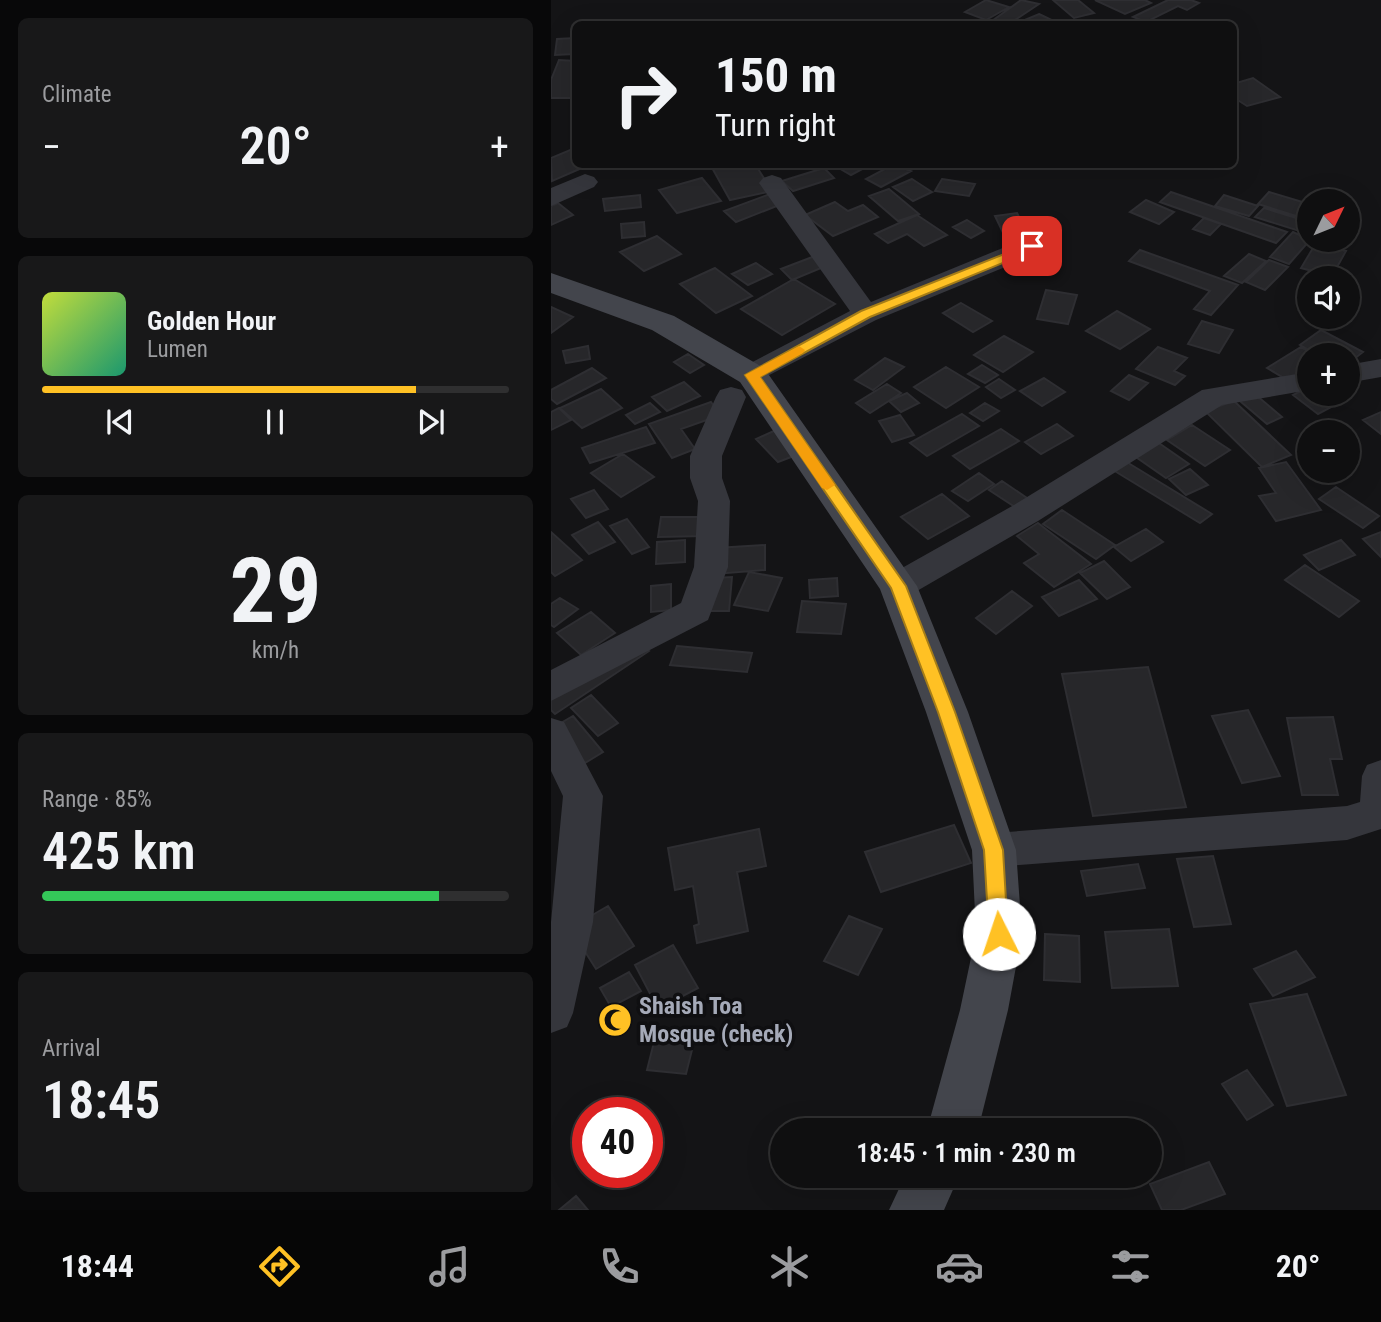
<!DOCTYPE html>
<html lang="en">
<head>
<meta charset="utf-8">
<style>
  :root { --surface:#0f0f10; --page:#181819; --text:#f1f3f6; --muted:#9b9c9f; --line:#2f2f30; --accent:#ffc124 }
  body { margin:0; font-family:"Roboto Condensed",sans-serif; background:var(--page); color:var(--text); height:100vh; display:flex; flex-direction:column; font-size:26px; white-space:nowrap }
  * { box-sizing:border-box; margin:0 }
  p { font-size:23px; color:var(--muted) }
  .icon { flex:none; width:38px; height:38px; fill:none; stroke:currentColor; stroke-width:2; stroke-linecap:round; stroke-linejoin:round }
  .map { position:relative; flex:1; overflow:hidden }
  .drawer { display:flex; flex-direction:column; gap:18px; padding:18px; background:#080809; width:551px }
  .drawer>* { flex:none }
  .top-card { position:absolute; left:21px; top:21px; width:665px; height:147px; border-radius:10px; box-shadow:0 7px 28px #0002,0 0 0 2px var(--line); background:#0f0f10; color:var(--text); overflow:hidden }
  .needle { width:46px; rotate:47deg }
  .tools { position:absolute; left:746px; top:189px; display:grid; gap:14px }
  .tools a { display:grid; place-items:center; width:63px; height:63px; border-radius:50%; background:var(--surface); box-shadow:0 7px 28px #0002,0 0 0 2px var(--line); font-size:35px }
  .speed { position:absolute; left:21px; top:1097px; display:flex; gap:14px; font-size:35px; font-weight:700; text-align:center }
  .speed>* { display:grid; place-content:center; width:91px; height:91px; border-radius:50%; background:var(--surface); box-shadow:0 7px 28px #0002,0 0 0 2px var(--line); line-height:1 }
  .speed .limit { border:10px solid #d22; background:#fff; color:#111 }
  .pin { position:absolute; display:grid; place-items:center; width:60px; height:60px; color:#fff; margin:-30px; border-radius:14px; box-shadow:0 4px 10px #0006 }
  .me { position:absolute; width:77px; margin:-38px; rotate:356deg; stroke-linejoin:round; filter:drop-shadow(0 0 5px #0008) }
  .turn { display:flex; align-items:center; gap:24px; height:147px; padding:0 28px; font-size:32px }
  .turn .icon { width:91px; height:91px; stroke-width:2.5 }
  .turn b { display:block; font-size:49px; line-height:60px }
  .big { font-size:52px; font-weight:600; line-height:1.1 }
  .drawer .tile { flex:1; display:flex; flex-direction:column; justify-content:center; gap:10px; min-width:0; padding:0 24px; border-radius:10px; background:var(--page) }
  .drawer .dial { align-items:center; gap:0 }
  .dial b { font-size:91px; line-height:1 }
  .song { display:flex; align-items:center; gap:21px }
  .cover { width:84px; height:84px; border-radius:10px; background:linear-gradient(135deg,hsl(70 70% 55%),hsl(160 70% 35%)) }
  .played { height:7px; border-radius:4px; background:linear-gradient(90deg,var(--accent) 80%,var(--line) 80%) }
  .keys { display:flex; justify-content:space-around; direction:ltr }
  .heat { display:flex; justify-content:space-between; align-items:center; font-size:38px; direction:ltr }
  .charge { height:10px; border-radius:5px; background:linear-gradient(90deg,#34c759 85%,var(--line) 0) }
  .trip { position:absolute; left:219px; top:1118px; width:392px; height:70px; border-radius:35px; background:var(--surface); box-shadow:0 7px 28px #0002,0 0 0 2px var(--line); font-weight:600; line-height:70px; text-align:center }
  .menu { display:flex; height:112px; justify-content:space-around; align-items:center; background:#060606; color:var(--muted) }
  .menu .icon { width:49px; height:49px }
  .menu .selected { color:var(--accent) }
  .menu b { font-size:32px; color:var(--text) }
  main { display:flex; flex:1; min-height:0 }
  .map>svg:first-child { display:block }
  .building { fill:#27272a; stroke:#2e2e32; stroke-width:2 }
  .lines { fill:none; stroke-linecap:round; stroke-linejoin:round }
  .street { fill:#35363c; fill-rule:evenodd }
  .secondary { fill:#43454c; fill-rule:evenodd }
  .route { fill:#ffc124; stroke:#a67d17; stroke-width:2 }
  .slow { fill:#f59e0b }
  .labels { text-anchor:middle; stroke-width:7; stroke-linejoin:round; paint-order:stroke }
  .near-poi-label { font-size:24px; font-weight:bold; fill:#a5aab8; stroke:#0f0f11; text-anchor:start }
</style>
</head>
<body>
<main>
<section class="drawer">
<div class="tile"><p>Climate</p>
<div class="heat"><a>−</a><b class="big">20°</b><a>+</a></div>
</div>
<div class="tile">
<div class="song"><i class="cover"></i><div><b>Golden Hour</b><p>Lumen</p></div></div>
<div class="played"></div>
<div class="keys"><svg class="icon" aria-label="previous" viewBox="0 0 24 24"><path d="M18 5L8 12l10 7zM5 5v14"/></svg><svg class="icon" aria-label="pause" viewBox="0 0 24 24"><path d="M8 5v14M16 5v14"/></svg><svg class="icon" aria-label="next" viewBox="0 0 24 24"><path d="M6 5l10 7-10 7zM19 5v14"/></svg></div>
</div>
<div class="tile dial"><b>29</b><p>km/h</p></div>
<div class="tile"><p>Range · 85%</p><b class="big">425 km</b><div class="charge"></div></div>
<div class="tile"><p>Arrival</p><b class="big">18:45</b></div>
</section>
<div class="map">
<svg width="830" height="1210" viewBox="0 0 830 1210">
  <rect width="100%" height="100%" fill="#141416"/>
  <path class="building" d="M435,0L458,7L435,20L414,12Z
    M470,0L488,4L458,24L441,21Z
    M502,0H527L543,13L523,18Z
    M544,0H594L600,3L574,14Z
    M617,0H640L648,3L636,10L627,6L595,22L582,17Z
    M488,14L503,21L498,24L469,22Z
    M24,38V54L4,55L6,39Z
    M8,60L24,61V98H0V80Z
    M702,78L729,97L696,106L682,97V84Z
    M24,148V164H40L1,181L0,158Z
    M204,164L221,191L179,200L160,166Z
    M291,164H315L317,166L300,175L286,167Z
    M343,164L360,171L330,187L315,179Z
    M273,168L283,178L242,191L231,181Z
    M151,178L170,201L126,213L108,190Z
    M361,179L381,192L362,201L342,187Z
    M391,179L424,184L418,196L384,191Z
    M338,189L368,214L347,221L318,196Z
    M620,192L736,232L725,243L609,202Z
    M718,192L758,204V220L707,204Z
    M219,194L231,204L185,222L173,211Z
    M89,195L90,207L54,211L52,199Z
    M673,195L707,206L698,216L664,206Z
    M595,200L623,212L608,224L579,212Z
    M284,202L297,211L312,205L327,217L282,236L254,215Z
    M7,203L22,215L0,225V206Z
    M713,208L758,222V234L704,217Z
    M466,213L477,234L454,237L444,216Z
    M366,215L396,235L373,246L356,234L337,243L324,234Z
    M653,218L670,224L659,235L642,229Z
    M416,220L433,231L420,238L402,227Z
    M93,222L94,236L71,238L70,224Z
    M742,232L759,240L738,264L719,257Z
    M106,236L130,254L93,271L69,252Z
    M765,243L795,251L781,276L750,268Z
    M589,250L687,285L660,315L643,309L659,291L578,261Z
    M698,254L715,261L691,283L673,276Z
    M264,256L275,266L241,280L230,269Z
    M718,260L737,267L714,290L695,282Z
    M205,263L221,274L197,285L181,274Z
    M164,268L201,296L165,313L129,284Z
    M243,279L284,304L231,335L190,309Z
    M495,290L526,295L517,324L486,319Z
    M410,303L441,321L422,332L392,313Z
    M0,307L22,317L0,333Z
    M566,311L599,329L569,349L535,331Z
    M651,321L682,330L668,353L637,344Z
    M770,330L812,352L799,362L796,355H767L749,345Z
    M453,336L482,352L452,372L423,355Z
    M37,346L39,359L15,363L12,351Z
    M607,347L636,358L623,371L634,376L624,385L585,369Z
    M750,347L763,355H758V362L752,365L757,369L738,381L716,368Z
    M137,354L153,365L139,373L123,362Z
    M334,358L353,367L322,390L304,380Z
    M431,365L447,375L434,383L417,374Z
    M395,367L428,387L395,408L363,387Z
    M41,368L55,378L6,404L0,399V390Z
    M578,375L597,383L578,400L560,391Z
    M493,378L514,392L491,406L469,391Z
    M448,379L464,390L450,398L435,387Z
    M133,382L149,396L116,411L101,397Z
    M336,384L350,393L319,413L305,403Z
    M758,387V394H775L788,403L767,414L742,395Z
    M50,389L71,408L31,428L9,408Z
    M356,393L368,403L350,412L338,401Z
    M705,395L731,417L716,424L689,401Z
    M683,401L740,455L711,467L654,411Z
    M160,402L170,415L130,429L144,449L121,458L98,424Z
    M99,403L109,412L84,424L75,415Z
    M434,403L448,411L432,421L419,413Z
    M8,408L20,420L0,430V412Z
    M830,412V434L812,420Z
    M411,414L428,426L376,456L359,443Z
    M349,415L363,435L341,442L328,421Z
    M506,424L522,436L490,454L474,442Z
    M641,425L679,450L654,466L616,440Z
    M95,427L104,443L39,463L31,448Z
    M450,429L468,441L419,469L402,456Z
    M225,430L248,454L227,462L205,439Z
    M605,441L638,464L615,478L582,455Z
    M72,454L103,477L70,497L40,473Z
    M574,461L661,514L649,523L562,470Z
    M735,462L770,510L725,521L708,496L725,493L708,468Z
    M639,469L657,485L635,495L618,479Z
    M428,473L443,484L417,501L401,491Z
    M451,481L479,500L467,509L438,490Z
    M785,487L828,516L812,528L768,499Z
    M43,490L57,509L35,518L20,499Z
    M391,494L418,516L377,539L350,517Z
    M511,510L564,545L545,559L492,524Z
    M110,517H157L154,536L107,537Z
    M76,519L98,547L81,554L59,526Z
    M47,522L64,542L38,554L21,535Z
    M487,523L540,564L503,587L473,563L488,554L466,536Z
    M595,529L612,542L580,561L563,547Z
    M0,532L31,560L4,576L0,572Z
    M830,532V557L812,539Z
    M134,540V562L105,564L106,542Z
    M790,540L804,555L768,570L753,555Z
    M214,545V570L164,574L165,548Z
    M553,561L579,587L556,599L529,573Z
    M754,565L808,601L788,617L734,580Z
    M198,572L231,578L217,611L183,605Z
    M181,577L178,611H160L163,578Z
    M286,578L287,596L259,598L258,580Z
    M528,580L546,599L508,616L491,597Z
    M120,584V610L100,612V586Z
    M461,591L481,606L445,634L425,618Z
    M9,598L27,609L3,627L0,625V604Z
    M251,601L295,604L290,634L246,632Z
    M40,612L64,633L30,655L6,633Z
    M82,638L98,651L4,714L0,710V691Z
    M126,646L201,653L196,672L119,665Z
    M597,667L635,807L542,816L511,674Z
    M40,695L67,723L47,736L20,708Z
    M697,710L729,776L691,783L661,716Z
    M22,716L52,752L34,763L3,727Z
    M782,717L791,759H779L787,795H751L736,718Z
    M403,825L420,863L330,892L314,852Z
    M208,829L215,866L186,872L197,931L146,943L143,926L148,924L142,886L124,890L117,848Z
    M662,856L680,924L643,927L626,859Z
    M587,864L594,888L536,896L530,871Z
    M57,906L83,946L45,969L19,928Z
    M298,916L331,929L307,975L273,961Z
    M618,929L627,986L561,988L554,932Z
    M494,934L528,936L529,982L493,980Z
    M122,945L147,988L107,1009L84,965Z
    M745,951L764,977L722,996L703,969Z
    M78,972L90,991L60,1007L49,988Z
    M756,994L795,1095L736,1106L699,1004Z
    M105,1034L144,1038L135,1074L96,1070Z
    M696,1070L722,1105L696,1120L671,1084Z
    M658,1162L674,1194L630,1210H611L599,1184Z
    M25,1196L37,1210H8Z"/>
  <g class="lines">
    <path class="street" d="M34,174L43,177L47,182L43,187L0,206V188Z
      M221,175L230,178L320,302L471,240H491L495,246L491,252L325,320L201,384L190,382L186,375L190,368L299,311L208,183L212,178Z
      M830,359V377L796,383V365Z
      M758,372V390L671,405L487,521L359,595L347,598L335,595L330,586L335,577L463,505L651,390Z
      M180,387L191,390L195,397L171,456V478L179,501L177,567L157,620L0,701V670L130,603L143,567L147,501L139,478V456L165,397L169,390Z
      M0,718L13,722L52,796L42,922L22,1013L16,1027L0,1033V922L12,796L0,771Z
      M830,760V829L796,840L443,867L429,862L423,850L429,838L443,833L796,806L809,802L811,776L816,765Z"/>
    <path class="secondary" d="M0,273L123,316L213,368L366,586L417,712L465,850L471,934L457,1010L427,1130H376L409,1010L425,934L421,850L375,712L329,589L189,382L101,330L0,293Z
      M354,1176H408L393,1210H338Z"/>
  </g>
  <path class="route" d="M481,243L486,244V249L319,317L209,377L355,586L404,712L452,850L457,934L455,940L448,942L441,940L438,934L433,850L387,712L340,588L194,375L310,311Z"/>
  <path class="slow" d="M248,346L254,350L252,353L209,377L284,485L276,490L271,488L194,375Z"/>
  <defs>
    <g id="mosque-disc" transform="scale(1.75)"><circle r="9.5" fill="#ffc124" stroke="#0f0f11"/><path d="M3.5-4.9A6 6 0 1 0 3.5 4.9A5 5 0 1 1 3.5-4.9Z" fill="#111"/></g>
  </defs>
  <g fill-rule="evenodd">
    <use href="#mosque-disc" x="64" y="1020"/>
  </g>
  <g class="labels">
    <g class="near-poi-label">
      <text x="88" y="1014">Shaish Toa<tspan x="88" dy="28">Mosque (check)</tspan></text>
    </g>
  </g>
</svg>
<div class="tools">
<a><svg class="needle" viewBox="-14 -14 28 28"><path d="M0-13l5 13h-10z" fill="#e53935"/><path d="M0 13l5-13h-10z" fill="#9b9c9f"/></svg></a>
<a><svg class="icon" aria-label="sound" viewBox="0 0 24 24"><path d="M4 9h4l5-4v14l-5-4H4zM17 9q2 3 0 6"/></svg></a>
<a>+</a>
<a>−</a>
</div>
<div class="speed"><div class="limit">40</div></div>
<div class="pin" style="left:481px;top:246px;background:#d93025"><svg class="icon" aria-label="arrive" viewBox="0 0 24 24"><path d="M6 21V4h12l-3 4 3 4H6"/></svg></div>
<svg class="me" style="left:448px;top:934px" viewBox="-20 -20 40 40"><circle r="19" fill="#fff"/><path d="M0-13L10 11 0 6-10 11z" fill="#ffc124"/></svg>
<div class="trip">18:45 · 1 min · 230 m</div>
<div class="top-card">
<div class="turn"><svg class="icon" aria-label="right" viewBox="0 0 24 24"><path d="M7 20v-9h11M14 6l5 5-5 5"/></svg><div><b>150 m</b>Turn right</div></div>
</div>
</div>
</main>
<nav class="menu">
<b>18:44</b>
<svg class="icon selected" aria-label="directions" viewBox="0 0 24 24"><path d="M12 3l9 9-9 9-9-9zM9 14v-3h6M13 9l2 2-2 2"/></svg>
<svg class="icon" aria-label="music" viewBox="0 0 24 24"><path d="M9 18V5l10-2v13"/><circle cx="6" cy="18" r="3"/><circle cx="16" cy="16" r="3"/></svg>
<svg class="icon" aria-label="phone" viewBox="0 0 24 24"><path d="M5 4h4l2 5-3 2q2 4 5 5l2-3 5 2v4C11 20 4 13 5 4z"/></svg>
<svg class="icon" aria-label="climate" viewBox="0 0 24 24"><path d="M12 3v18M4 7l16 10M4 17L20 7"/></svg>
<svg class="icon" aria-label="car" viewBox="0 0 24 24"><path d="M5 17H2v-5l4-1 3-4h7l3 4 3 1v5h-3M9 17h6M6 11h13"/><circle cx="7" cy="17" r="2"/><circle cx="17" cy="17" r="2"/></svg>
<svg class="icon" aria-label="filters" viewBox="0 0 24 24"><path d="M4 7h16M4 17h16"/><circle cx="9" cy="7" r="2"/><circle cx="15" cy="17" r="2"/></svg>
<b>20°</b>
</nav>
</body>
</html>
